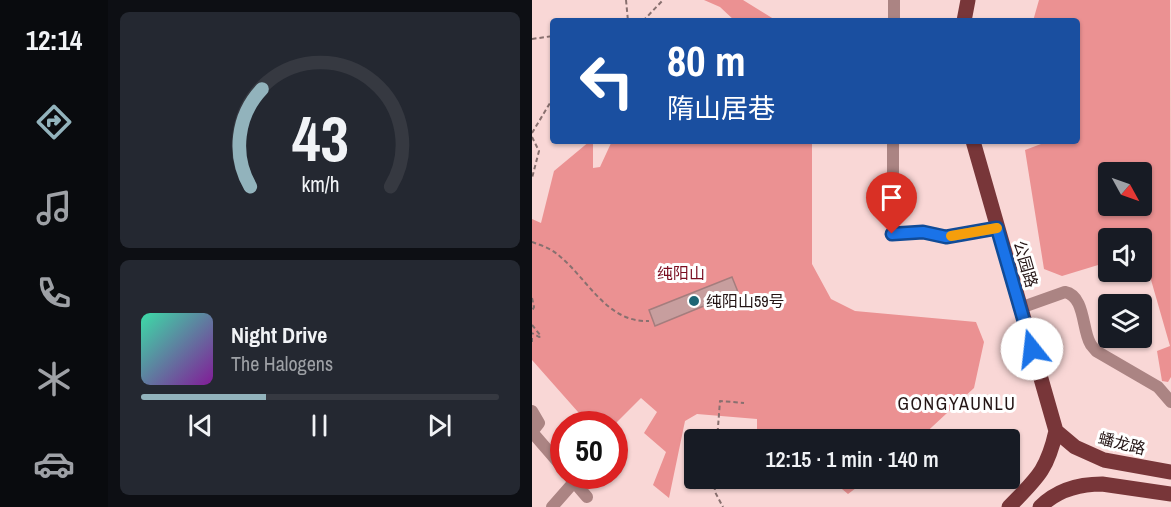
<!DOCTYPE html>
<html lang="en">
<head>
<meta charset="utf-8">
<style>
  :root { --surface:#171b24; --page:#242831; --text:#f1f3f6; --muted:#9ea1a6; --line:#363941; --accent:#92b3bc }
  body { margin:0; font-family:"Archivo Narrow","Noto Sans SC",sans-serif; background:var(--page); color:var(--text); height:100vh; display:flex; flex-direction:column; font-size:22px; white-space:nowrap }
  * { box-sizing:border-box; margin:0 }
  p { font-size:20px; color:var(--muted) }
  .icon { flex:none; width:33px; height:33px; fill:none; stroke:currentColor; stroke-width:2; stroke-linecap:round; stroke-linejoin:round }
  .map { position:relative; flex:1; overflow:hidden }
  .drawer { display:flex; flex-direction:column; gap:12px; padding:12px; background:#0d0f14; width:424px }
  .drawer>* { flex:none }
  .hud { position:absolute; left:18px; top:18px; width:530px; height:126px; border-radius:6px; box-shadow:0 2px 4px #0004; background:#1a4fa0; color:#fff; overflow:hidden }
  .needle { width:39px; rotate:130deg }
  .controls { position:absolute; left:566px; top:162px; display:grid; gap:12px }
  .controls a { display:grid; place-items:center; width:54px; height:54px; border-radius:6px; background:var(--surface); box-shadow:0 2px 4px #0004; font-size:30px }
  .speed { position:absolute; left:18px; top:411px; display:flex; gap:12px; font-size:30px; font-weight:700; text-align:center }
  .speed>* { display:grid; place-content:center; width:78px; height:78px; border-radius:50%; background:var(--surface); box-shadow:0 2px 4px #0004; line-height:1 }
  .speed .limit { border:9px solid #d22; background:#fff; color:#111 }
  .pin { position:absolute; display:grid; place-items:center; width:51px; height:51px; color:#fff; margin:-62px -26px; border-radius:50% 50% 50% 0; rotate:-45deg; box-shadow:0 0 6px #0007 }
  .pin .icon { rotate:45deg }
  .me { position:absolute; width:66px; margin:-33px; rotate:344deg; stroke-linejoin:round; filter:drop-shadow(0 0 4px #0008) }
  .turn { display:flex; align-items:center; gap:21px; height:126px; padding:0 18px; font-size:27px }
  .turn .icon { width:78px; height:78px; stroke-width:2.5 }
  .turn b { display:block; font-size:42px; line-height:51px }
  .drawer .tile { flex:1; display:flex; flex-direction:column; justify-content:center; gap:9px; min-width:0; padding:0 21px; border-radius:9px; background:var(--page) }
  .drawer .dial { align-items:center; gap:0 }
  .dial svg { height:156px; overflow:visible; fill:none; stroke:var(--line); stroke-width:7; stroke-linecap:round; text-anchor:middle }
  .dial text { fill:var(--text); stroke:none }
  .song { display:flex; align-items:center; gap:18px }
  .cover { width:72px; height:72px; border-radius:9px; background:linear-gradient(135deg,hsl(160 70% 55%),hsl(290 70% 35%)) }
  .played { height:6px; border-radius:3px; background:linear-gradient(90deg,var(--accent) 35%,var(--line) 35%) }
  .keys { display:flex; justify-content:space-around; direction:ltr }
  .trip { position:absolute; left:152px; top:429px; width:336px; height:60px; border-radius:6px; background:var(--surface); box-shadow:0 2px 4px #0004; font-weight:600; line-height:60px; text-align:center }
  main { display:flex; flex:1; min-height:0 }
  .tab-bar { display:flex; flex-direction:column; width:108px; justify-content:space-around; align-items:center; background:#090b0e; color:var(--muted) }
  .tab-bar .icon { width:42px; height:42px }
  .tab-bar .current { color:var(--accent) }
  .tab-bar b { font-size:27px; color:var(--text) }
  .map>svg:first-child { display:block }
  .forest { fill:#eb9192; fill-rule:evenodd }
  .building { fill:#c79e9e; stroke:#a47d7d; stroke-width:1.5 }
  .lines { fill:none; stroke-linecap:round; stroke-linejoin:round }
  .path { stroke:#88706f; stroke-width:2; stroke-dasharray:4.5 3; stroke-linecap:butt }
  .minor { stroke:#ab8483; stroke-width:12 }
  .major { stroke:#783639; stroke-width:15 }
  .route-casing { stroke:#114b97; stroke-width:15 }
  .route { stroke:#1a73e8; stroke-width:10 }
  .slow { stroke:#f59e0b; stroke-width:10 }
  .poi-dot { fill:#1d6574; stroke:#fff; stroke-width:2 }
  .labels { text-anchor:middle; stroke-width:6; stroke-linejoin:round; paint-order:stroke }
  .street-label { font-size:16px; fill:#241515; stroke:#fff }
  .park-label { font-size:16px; fill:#7a0e21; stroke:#fff }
  .poi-label { font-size:16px; fill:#241515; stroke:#fff; text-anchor:start }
  .neighbourhood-label { font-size:18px; letter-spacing:1.5px; fill:#241515; stroke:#fff }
</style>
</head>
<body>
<main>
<nav class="tab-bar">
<b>12:14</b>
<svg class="icon current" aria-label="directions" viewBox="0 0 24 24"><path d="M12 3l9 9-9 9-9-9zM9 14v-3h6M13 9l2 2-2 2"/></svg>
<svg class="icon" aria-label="music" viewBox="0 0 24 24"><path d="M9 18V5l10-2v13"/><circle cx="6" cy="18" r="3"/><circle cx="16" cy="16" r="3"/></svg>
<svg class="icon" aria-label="phone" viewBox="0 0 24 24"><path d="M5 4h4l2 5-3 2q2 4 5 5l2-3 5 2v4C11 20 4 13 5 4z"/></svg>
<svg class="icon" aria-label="climate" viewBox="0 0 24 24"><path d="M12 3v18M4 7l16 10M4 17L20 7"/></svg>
<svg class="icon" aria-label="car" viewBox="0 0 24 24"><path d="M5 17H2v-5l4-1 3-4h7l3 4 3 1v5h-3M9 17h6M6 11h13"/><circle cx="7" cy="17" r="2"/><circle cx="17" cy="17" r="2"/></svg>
</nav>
<section class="drawer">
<div class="tile dial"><svg viewBox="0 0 100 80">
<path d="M14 69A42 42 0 1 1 86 69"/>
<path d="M14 69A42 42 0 0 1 20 19" stroke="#92b3bc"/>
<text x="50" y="56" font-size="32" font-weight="700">43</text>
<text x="50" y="72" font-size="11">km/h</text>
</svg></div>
<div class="tile">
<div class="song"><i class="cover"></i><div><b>Night Drive</b><p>The Halogens</p></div></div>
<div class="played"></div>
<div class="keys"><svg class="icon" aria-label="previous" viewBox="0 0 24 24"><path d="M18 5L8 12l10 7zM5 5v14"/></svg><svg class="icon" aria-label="pause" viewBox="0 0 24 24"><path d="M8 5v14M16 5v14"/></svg><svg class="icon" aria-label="next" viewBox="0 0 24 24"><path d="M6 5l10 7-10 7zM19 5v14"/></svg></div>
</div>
</section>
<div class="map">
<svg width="639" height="507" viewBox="0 0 639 507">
  <rect width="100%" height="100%" fill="#f9d7d6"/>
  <path class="forest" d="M172,0H211L245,21H203L188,7Z
    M507,0H638L639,377L636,382L630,381L625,351L638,346L611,252H609V238H576V262L530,276L512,269L493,150L517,141H544V21H501ZM609,172V206H576V172Z
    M58,141H61V168L68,167L80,141H280V264L299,299L323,311L444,322L452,342L442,388L387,439H225V419L165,414L153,421L137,498L121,485L134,452L112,433L125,412L109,398L82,425L76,424L61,414L54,421L0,360V219L9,223L22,171Z
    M298,479H336L316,494Z"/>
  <path class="building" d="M200,277L206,292L123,326L117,310Z"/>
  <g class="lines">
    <path class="path" d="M94,0L96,21
      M111,21L131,0
      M0,39L21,36
      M0,133L21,98
      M0,137L7,151L0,178
      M0,242C8,245 18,248 25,254C55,277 74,323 117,321
      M0,298L2,307L0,311
      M0,325L9,336L7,337L0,333
      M0,338V342
      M185,440L188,401L212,403
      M182,478L183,492L191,507"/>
    <path class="minor" d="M362,21V0
      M361,223V141
      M360,234L391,232L414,237L465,228
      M488,308L533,292C553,296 550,329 558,343C559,346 562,348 564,351L626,387L639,402
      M0,411L7,423L0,432
      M0,432L32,469
      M37,476L55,497
      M20,507L42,482"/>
    <path class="major" d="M432,21L436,0
      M441,141L524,431C515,471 505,478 477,507
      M524,431L543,447L572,460L639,472
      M508,507C525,490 547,484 570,484L639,494"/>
  </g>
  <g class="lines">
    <g class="route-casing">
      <path id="route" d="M360,234L391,232L414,237L465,228L500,349"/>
    </g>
    <use href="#route" class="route"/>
    <path class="slow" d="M419,236L465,228"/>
  </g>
  <circle class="poi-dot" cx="162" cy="301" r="6"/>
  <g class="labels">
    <g class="street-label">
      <text transform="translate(494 264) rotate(74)" y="6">公园路</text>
      <text transform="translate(590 443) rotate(14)" y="6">蟠龙路</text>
    </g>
    <g class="park-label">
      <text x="149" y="279">纯阳山</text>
    </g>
    <g class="poi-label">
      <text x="174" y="307">纯阳山59号</text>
    </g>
    <g class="neighbourhood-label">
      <text x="425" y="410">GONGYAUNLU</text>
    </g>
  </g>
</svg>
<div class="controls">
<a><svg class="needle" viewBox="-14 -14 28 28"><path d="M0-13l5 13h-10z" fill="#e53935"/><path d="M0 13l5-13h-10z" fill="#9ea1a6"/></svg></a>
<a><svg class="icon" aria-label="sound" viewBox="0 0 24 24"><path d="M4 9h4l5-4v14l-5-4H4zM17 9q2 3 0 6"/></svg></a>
<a><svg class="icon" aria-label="layers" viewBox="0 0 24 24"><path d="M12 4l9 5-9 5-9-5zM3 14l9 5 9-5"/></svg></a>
</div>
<div class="speed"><div class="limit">50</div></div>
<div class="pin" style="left:360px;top:234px;background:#d93025"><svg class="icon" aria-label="arrive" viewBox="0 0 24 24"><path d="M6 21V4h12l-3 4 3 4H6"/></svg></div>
<svg class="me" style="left:500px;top:349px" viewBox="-20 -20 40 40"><circle r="19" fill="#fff"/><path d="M0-13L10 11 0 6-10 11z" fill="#1a73e8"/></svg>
<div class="trip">12:15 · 1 min · 140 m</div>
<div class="hud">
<div class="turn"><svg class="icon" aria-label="left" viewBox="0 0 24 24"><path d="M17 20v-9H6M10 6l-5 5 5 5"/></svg><div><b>80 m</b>隋山居巷</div></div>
</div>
</div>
</main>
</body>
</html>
